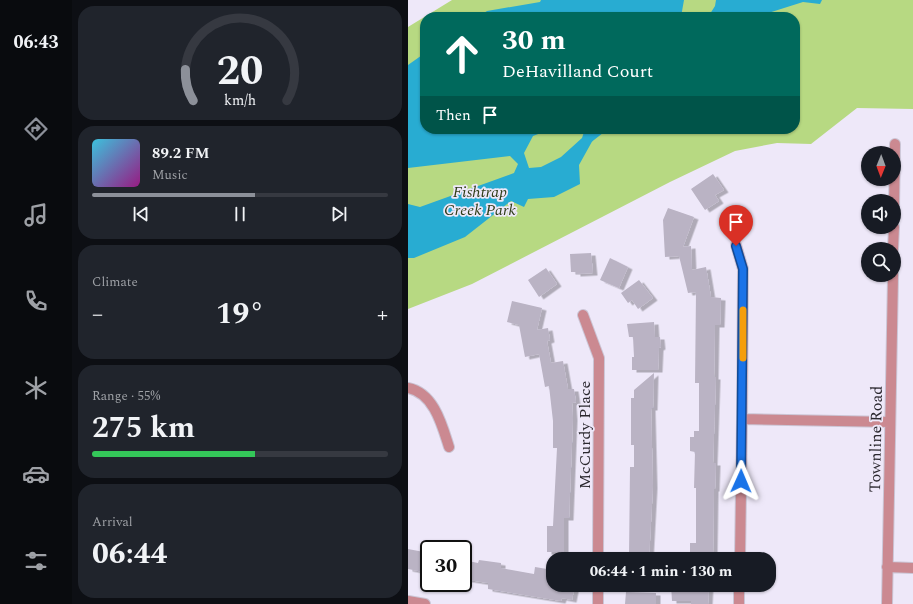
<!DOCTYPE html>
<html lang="en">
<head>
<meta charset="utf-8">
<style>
  :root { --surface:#171b24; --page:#20242c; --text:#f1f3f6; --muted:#9ea1a6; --line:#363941; --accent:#8c9099 }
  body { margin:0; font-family:Spectral,serif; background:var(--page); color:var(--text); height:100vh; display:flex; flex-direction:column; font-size:15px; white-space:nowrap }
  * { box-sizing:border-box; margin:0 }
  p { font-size:13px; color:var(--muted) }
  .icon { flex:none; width:22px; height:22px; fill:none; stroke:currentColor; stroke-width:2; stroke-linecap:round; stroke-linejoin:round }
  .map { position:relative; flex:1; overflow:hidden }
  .sheet { display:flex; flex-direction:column; gap:6px; padding:6px; background:#0d0f14; width:336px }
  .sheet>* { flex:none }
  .guide { position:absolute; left:12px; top:12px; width:380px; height:122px; border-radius:16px; box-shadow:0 1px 3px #0004; background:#00695c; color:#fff; overflow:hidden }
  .needle { width:26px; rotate:181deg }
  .fabs { position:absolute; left:453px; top:146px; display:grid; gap:8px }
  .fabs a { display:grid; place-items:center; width:40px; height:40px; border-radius:50%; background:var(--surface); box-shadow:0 1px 3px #0004; font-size:20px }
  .speed { position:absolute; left:12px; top:540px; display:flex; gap:8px; font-size:20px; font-weight:700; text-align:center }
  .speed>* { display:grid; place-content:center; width:52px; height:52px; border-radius:50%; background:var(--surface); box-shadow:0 1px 3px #0004; line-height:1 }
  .speed .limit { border:2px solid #111; border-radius:6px; background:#fff; color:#111 }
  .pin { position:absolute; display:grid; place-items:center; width:34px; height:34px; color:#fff; margin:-41px -17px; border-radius:50% 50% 50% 0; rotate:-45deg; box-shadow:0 0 4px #0007 }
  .pin .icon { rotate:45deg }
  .me { position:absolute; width:44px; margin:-22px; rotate:1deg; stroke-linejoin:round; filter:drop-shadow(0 0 3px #0008) }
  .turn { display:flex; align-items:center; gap:14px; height:84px; padding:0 16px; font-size:18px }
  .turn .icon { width:52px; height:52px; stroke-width:2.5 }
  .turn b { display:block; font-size:28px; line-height:34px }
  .then { display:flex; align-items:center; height:38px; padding:0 16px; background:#0003; gap:8px; font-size:15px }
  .big { font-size:30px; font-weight:700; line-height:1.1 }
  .sheet .tile { flex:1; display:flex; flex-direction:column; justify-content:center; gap:6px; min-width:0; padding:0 14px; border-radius:16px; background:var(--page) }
  .sheet .dial { align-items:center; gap:0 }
  .dial svg { height:104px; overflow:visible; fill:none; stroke:var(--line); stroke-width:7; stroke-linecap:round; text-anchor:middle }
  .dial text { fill:var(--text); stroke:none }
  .song { display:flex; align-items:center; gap:12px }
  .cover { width:48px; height:48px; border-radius:6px; background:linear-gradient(135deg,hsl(190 70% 55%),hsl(310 70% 35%)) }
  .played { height:4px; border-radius:2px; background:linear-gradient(90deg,var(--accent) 55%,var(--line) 55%) }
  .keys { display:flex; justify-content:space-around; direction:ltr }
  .heat { display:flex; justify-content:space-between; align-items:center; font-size:22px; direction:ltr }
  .charge { height:6px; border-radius:3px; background:linear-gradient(90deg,#34c759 55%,var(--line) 0) }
  .trip { position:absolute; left:138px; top:552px; width:230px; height:40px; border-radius:16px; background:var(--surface); box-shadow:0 1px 3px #0004; font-weight:700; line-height:40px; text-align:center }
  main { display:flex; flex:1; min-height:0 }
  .dock { display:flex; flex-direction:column; width:72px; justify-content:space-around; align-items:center; background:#090b0e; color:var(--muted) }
  .dock .icon { width:28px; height:28px }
  .dock .current { color:var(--accent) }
  .dock b { font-size:18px; color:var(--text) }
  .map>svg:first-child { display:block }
  .green { fill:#b7d982; fill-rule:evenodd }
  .water { fill:#28acd2 }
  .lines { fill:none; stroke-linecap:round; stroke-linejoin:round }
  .stream { stroke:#28acd2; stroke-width:3.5 }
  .building { fill:#bab3c4; filter:url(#shadow) }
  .street-casing { stroke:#cbc5d5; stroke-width:12 }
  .street { stroke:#cb8991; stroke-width:10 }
  .route-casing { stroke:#114b97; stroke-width:10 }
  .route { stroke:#1a73e8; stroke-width:7 }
  .slow { stroke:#f59e0b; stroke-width:7 }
  .labels { text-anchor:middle; stroke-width:3.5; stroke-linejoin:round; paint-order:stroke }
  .park-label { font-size:16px; font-style:italic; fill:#303e19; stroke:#eee8f9 }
  .street-label { font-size:16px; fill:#2b282f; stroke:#eee8f9 }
</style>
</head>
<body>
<main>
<nav class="dock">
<b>06:43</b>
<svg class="icon current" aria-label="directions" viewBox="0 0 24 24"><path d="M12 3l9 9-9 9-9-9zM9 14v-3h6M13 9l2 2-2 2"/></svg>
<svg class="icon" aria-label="music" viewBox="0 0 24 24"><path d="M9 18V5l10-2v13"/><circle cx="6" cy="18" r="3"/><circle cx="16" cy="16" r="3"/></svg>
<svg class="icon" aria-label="phone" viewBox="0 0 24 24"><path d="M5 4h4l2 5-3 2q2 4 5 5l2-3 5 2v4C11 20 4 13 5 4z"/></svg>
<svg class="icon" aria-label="climate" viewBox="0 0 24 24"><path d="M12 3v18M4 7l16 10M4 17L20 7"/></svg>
<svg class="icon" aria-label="car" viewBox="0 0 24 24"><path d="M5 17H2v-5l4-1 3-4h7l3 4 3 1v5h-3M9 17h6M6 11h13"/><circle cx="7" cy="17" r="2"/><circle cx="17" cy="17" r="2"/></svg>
<svg class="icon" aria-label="filters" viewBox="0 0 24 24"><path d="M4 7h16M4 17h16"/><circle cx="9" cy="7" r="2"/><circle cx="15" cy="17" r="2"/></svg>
</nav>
<section class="sheet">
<div class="tile dial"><svg viewBox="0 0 100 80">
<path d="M14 69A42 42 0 1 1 86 69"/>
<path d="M14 69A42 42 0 0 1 8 45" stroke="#8c9099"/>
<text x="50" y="56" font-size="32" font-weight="700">20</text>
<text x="50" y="72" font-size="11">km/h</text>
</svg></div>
<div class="tile">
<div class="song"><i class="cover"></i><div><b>89.2 FM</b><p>Music</p></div></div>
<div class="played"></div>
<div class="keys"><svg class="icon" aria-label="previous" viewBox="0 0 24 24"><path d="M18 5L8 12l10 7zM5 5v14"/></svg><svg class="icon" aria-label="pause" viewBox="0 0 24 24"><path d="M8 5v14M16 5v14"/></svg><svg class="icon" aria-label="next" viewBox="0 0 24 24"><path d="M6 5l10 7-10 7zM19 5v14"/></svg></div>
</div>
<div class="tile"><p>Climate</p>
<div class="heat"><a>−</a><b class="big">19°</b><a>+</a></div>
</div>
<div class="tile"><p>Range · 55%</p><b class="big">275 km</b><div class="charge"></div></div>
<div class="tile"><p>Arrival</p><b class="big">06:44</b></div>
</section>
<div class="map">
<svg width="505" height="604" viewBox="0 0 505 604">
  <defs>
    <filter id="shadow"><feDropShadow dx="4.5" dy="2.5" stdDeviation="0" flood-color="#0004"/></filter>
  </defs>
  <rect width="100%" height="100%" fill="#eee8f9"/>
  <path class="green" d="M44,0H505V109L449,108L403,144L369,143L327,151L262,182L64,284L0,309V27ZM17,17H387V129H17Z"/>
  <path class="water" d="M133,0H276L273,17H70L79,11L132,2Z
    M308,0H414L412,4L395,2L348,17H300L307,6Z
    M17,53V129H143L125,136L116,153L121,168L133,167L153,157L174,138L177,129H191L171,165L172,184L146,197L120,199L116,207L103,201L57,237L6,258H0V204L12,207L106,173L110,164L102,156L0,168V65Z"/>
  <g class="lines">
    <path class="stream" d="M183,140L197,129"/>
  </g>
  <path class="building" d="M305,174L316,190L307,195L311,201L297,210L283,189Z
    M260,208L286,217L275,247L283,246L284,270L298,267L303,297L313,298L312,325H307L306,377H308L305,463H308L307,489H306L305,554L282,553V543H288V488H286L287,452L282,451V437H286V431H291V383H287L288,292L280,293L271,256L257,257L255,220Z
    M183,253L185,273L168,274V272H163L162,254Z
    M202,258L220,267L211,288L192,280Z
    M138,268L149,284L131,297L120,280Z
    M231,280L245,298L230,309L224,300L220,303L213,293Z
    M104,301L134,308L129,330L140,328L142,340L139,341L143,363L155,361L160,389H166L168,402L164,403L165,418L161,518H156V552H139V526H145L149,448H145V421L141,386L137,387L131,354L117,357L111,325L99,322Z
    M246,322L247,337H252L253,347L251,348L250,370H224V357H226L225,337H221L219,324Z
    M246,373L245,408H243L245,486L241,559H221L222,467H226V445H223V398H226V390Z
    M0,549L21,553V573L0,569Z
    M55,560L70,563L71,560L93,563V568L126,574L127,567L145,570V585H167L164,600L154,598L153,601L80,589V583L55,579Z
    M263,585H301L300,604H283V601H264Z
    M218,592L248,593V604H217Z"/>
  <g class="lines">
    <g class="street-casing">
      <path id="street" d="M486,209L487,144
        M328,245L335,269L334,419
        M485,249L486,227
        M175,315L191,358L190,559
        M0,388C26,393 34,425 41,447
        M332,559L334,419L482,422
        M479,567L505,568
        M0,601L17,604
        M190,604V585
        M331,604V585
        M479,604L485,275"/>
    </g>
    <use href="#street" class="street"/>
  </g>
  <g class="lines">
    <g class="route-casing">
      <path id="route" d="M328,246L335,269L333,481"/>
    </g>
    <use href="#route" class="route"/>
    <path class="slow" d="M335,358V310"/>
  </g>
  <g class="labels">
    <g class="park-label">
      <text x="72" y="197">Fishtrap<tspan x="72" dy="18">Creek Park</tspan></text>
    </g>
    <g class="street-label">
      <text transform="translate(176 435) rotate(-90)" y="6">McCurdy Place</text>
      <text transform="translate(467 439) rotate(-89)" y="6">Townline Road</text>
    </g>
  </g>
</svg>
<div class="fabs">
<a><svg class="needle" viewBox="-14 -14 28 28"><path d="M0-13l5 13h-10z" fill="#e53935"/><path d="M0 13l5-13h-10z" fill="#9ea1a6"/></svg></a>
<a><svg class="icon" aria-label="sound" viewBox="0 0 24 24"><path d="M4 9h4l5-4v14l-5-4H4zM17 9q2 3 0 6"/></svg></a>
<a><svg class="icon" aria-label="search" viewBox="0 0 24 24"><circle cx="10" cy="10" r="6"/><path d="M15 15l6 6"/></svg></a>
</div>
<div class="speed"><div class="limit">30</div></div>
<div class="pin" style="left:328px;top:246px;background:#d93025"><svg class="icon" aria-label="arrive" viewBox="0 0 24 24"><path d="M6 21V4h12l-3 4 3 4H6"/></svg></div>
<svg class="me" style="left:333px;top:481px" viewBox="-20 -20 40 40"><path d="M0-17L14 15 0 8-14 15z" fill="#1a73e8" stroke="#fff" stroke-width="4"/></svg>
<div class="trip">06:44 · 1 min · 130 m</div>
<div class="guide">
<div class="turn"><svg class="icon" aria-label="ahead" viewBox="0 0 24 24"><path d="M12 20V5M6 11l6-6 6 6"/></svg><div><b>30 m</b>DeHavilland Court</div></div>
<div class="then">Then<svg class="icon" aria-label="arrive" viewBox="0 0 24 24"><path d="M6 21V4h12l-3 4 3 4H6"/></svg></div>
</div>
</div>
</main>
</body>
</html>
